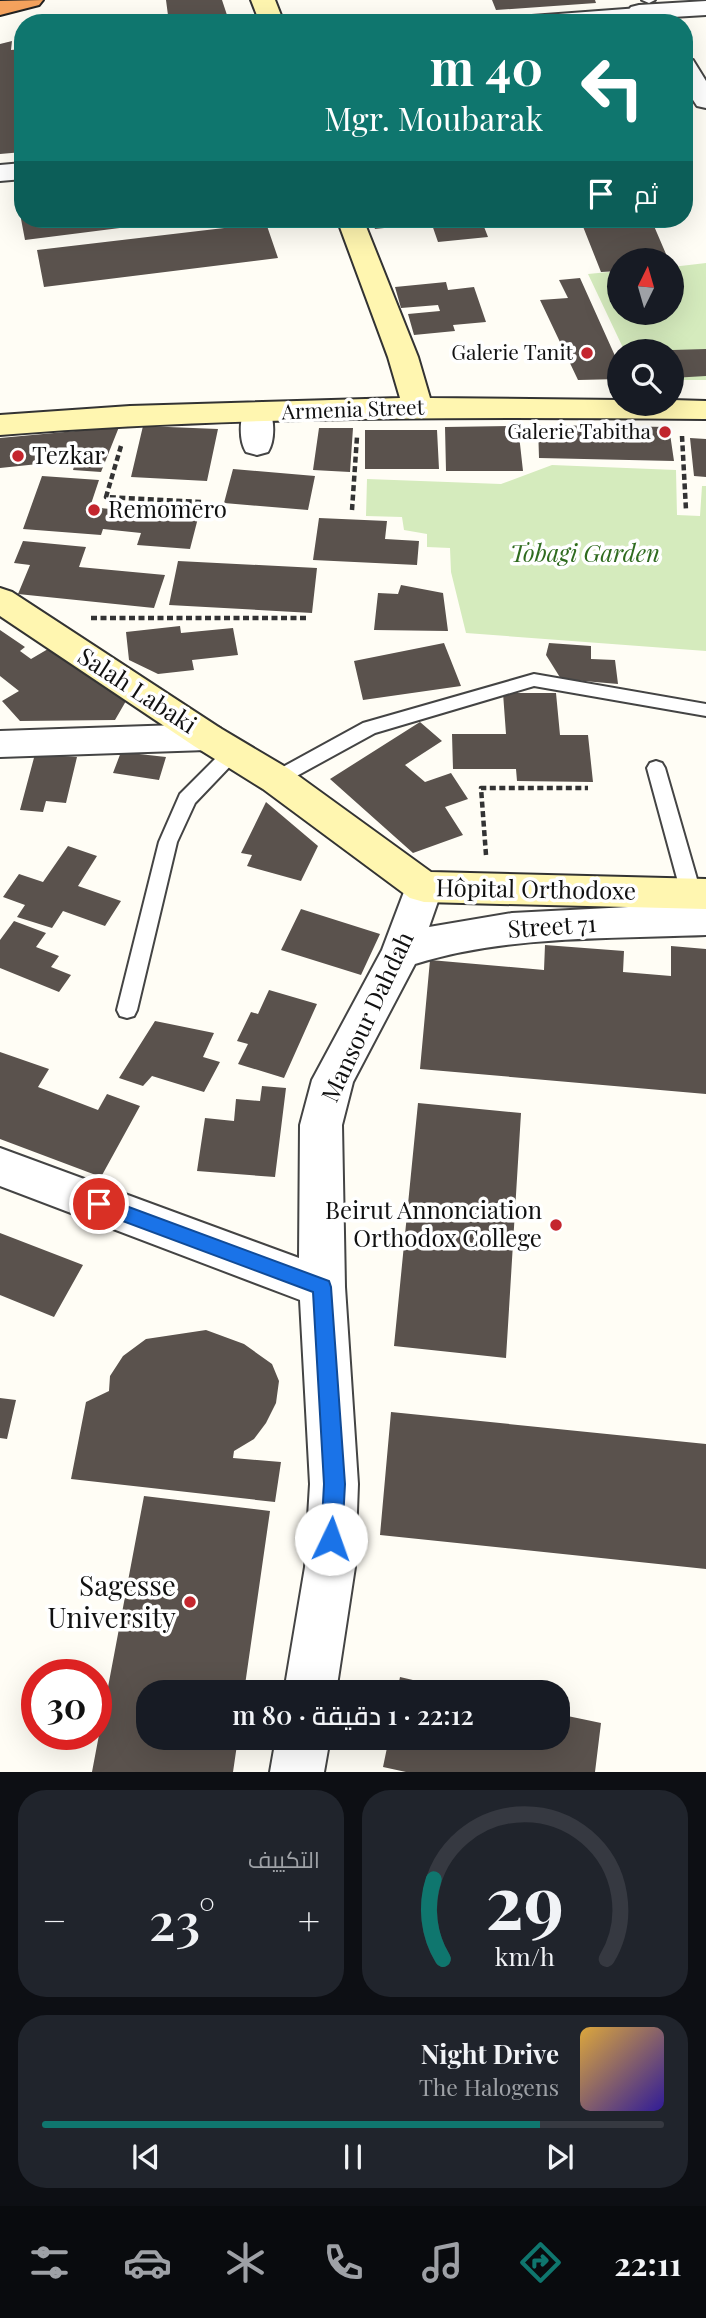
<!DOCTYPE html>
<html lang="ar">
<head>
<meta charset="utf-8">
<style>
  :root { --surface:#171b24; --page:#20242c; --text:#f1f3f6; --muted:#9ea1a6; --line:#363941; --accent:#0f766e }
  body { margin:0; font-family:"Playfair Display",Cairo,serif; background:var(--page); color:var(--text); direction:rtl; height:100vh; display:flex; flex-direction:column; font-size:26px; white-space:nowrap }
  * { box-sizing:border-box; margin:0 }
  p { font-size:23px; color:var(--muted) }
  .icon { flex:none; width:38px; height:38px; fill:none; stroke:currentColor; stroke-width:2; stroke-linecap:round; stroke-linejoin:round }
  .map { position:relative; height:1772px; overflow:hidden; direction:ltr }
  .drawer { display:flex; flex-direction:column; gap:18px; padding:18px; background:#0d0f14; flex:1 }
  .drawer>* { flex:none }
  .banner { position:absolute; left:14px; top:14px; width:679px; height:214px; border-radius:28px; box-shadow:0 7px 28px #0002; direction:rtl; background:#0f766e; color:#fff; overflow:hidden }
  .needle { width:46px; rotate:5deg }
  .tools { position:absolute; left:607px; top:248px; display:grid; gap:14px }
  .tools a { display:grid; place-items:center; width:77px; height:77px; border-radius:50%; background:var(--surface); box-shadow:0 7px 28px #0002; font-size:35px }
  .speed { position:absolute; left:21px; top:1659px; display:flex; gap:14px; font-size:35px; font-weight:700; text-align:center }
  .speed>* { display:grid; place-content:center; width:91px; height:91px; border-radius:50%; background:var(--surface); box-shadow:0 7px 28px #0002; line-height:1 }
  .speed .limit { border:10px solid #d22; background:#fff; color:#111 }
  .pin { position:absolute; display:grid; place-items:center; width:60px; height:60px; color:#fff; margin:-30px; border:4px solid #fff; border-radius:50%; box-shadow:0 2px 7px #0007 }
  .me { position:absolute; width:77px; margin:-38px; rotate:3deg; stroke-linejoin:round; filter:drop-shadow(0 0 5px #0008) }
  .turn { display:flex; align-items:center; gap:24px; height:147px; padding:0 35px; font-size:32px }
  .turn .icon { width:91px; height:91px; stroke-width:2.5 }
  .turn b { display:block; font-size:49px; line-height:60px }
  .then { display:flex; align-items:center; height:66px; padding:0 35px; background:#0003; gap:14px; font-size:26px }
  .big { font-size:52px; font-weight:600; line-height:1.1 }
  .drawer .tile { flex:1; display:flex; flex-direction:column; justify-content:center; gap:10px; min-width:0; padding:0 24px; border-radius:28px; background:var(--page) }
  .drawer .dial { align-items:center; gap:0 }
  .dial svg { height:182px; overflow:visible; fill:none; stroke:var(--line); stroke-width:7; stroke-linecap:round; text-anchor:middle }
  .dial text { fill:var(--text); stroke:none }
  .song { display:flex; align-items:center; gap:21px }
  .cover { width:84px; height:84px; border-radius:10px; background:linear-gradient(135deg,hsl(40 70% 55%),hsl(250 70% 35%)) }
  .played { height:7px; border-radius:4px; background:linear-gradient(90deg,var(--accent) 80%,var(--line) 80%) }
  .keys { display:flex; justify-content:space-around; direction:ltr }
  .heat { display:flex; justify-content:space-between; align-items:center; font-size:38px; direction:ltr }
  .drawer .tiles { flex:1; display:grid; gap:18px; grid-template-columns:1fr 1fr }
  .tile:last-child { grid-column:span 2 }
  .trip { position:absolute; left:136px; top:1680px; width:434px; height:70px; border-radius:28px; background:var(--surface); box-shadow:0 7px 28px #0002; font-weight:600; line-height:70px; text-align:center; direction:rtl }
  .tabs { display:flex; height:112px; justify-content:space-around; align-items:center; background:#090b0e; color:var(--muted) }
  .tabs .icon { width:49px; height:49px }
  .tabs .selected { color:var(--accent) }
  .tabs b { font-size:32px; color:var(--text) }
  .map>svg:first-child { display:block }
  .green { fill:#d5ebbd }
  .building { fill:#5a524d }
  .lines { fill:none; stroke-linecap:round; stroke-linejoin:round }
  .lane-casing { stroke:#444; stroke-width:4 }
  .street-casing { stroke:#444; stroke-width:4 }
  .secondary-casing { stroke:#333; stroke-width:4 }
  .highway-casing { stroke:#222; stroke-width:4 }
  .path { stroke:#333; stroke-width:4.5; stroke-dasharray:6 3.5; stroke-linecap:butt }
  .lane { fill:#fff; fill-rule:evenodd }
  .street { fill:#fff; fill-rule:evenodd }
  .secondary { fill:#fff6b0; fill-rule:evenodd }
  .highway { fill:#f5a25d; fill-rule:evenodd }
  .route { fill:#1a73e8; stroke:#114b97; stroke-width:2 }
  .poi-dot { fill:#c4262e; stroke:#fff; stroke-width:2.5 }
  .labels { text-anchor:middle; stroke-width:7; stroke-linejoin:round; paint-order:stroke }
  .far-poi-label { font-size:21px; fill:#111; stroke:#fff; text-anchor:end }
  .far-street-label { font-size:21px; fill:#111; stroke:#fff }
  .poi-label { font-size:24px; fill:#111; stroke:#fff; text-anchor:start }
  .park-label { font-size:24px; font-style:italic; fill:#2f6b1f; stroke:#fff }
  .street-label { font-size:24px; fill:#111; stroke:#fff }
  .near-poi-label { font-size:28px; fill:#111; stroke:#fff; text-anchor:end }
</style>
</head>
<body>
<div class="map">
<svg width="706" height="1772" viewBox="0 0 706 1772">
  <rect width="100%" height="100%" fill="#fffdf5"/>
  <path class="green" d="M706,263V380H672V352H625L588,274L619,271L620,313H672V267Z
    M552,465L676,470L677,515L700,516L702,486H706V651L466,633L451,572L450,548L427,547V534L404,530L402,517L366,516L367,479L501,484Z"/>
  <path class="building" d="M166,0H222L229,21L169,23Z
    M492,0H595L596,3L496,10Z
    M12,41L11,50L23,49V152L0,154V44Z
    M23,181V219L183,220L25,240L14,182Z
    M371,219H419L421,224L375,229Z
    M430,219H481L488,237L438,242Z
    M580,219H651L669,261H620V271L601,272Z
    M266,223L278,258L44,287L37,250Z
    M580,278L620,367V379L578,380L540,300L568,298L559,280Z
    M446,282L448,290L474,287L486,322L453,325L455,331L414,335L408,314L440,311L438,305L401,308L395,287Z
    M706,349V376L672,378V350Z
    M538,425L669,427L674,461L539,458Z
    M143,426L218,429L207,481L131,477Z
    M518,426L523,471H446L445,427Z
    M119,427L101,472L73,470L76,460L0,468V438Z
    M319,428H353L350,472L313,470Z
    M365,430H437L439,469H365Z
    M690,438L706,439V477L694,476Z
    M233,469L315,476L308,510L224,503Z
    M42,476L99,480L90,507L110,509V511L198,518L190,549L137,545L141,533L103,529L101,535L23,529Z
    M319,518L387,521L385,539L419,541L417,565L313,560Z
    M23,541L86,547L79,567L165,575L154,608L18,594L30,565L14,563Z
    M178,561L317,568L312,613L169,605Z
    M401,585L443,593L448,631L374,630L378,593L398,594Z
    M180,626L181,633L233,628L238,655L192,660L194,670L158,674L129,660L126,632Z
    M0,630L25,647L20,651L31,659L48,649L126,701L115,720L20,721L2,701L19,691L0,676Z
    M444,643L461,686L363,700L354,661Z
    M549,643L591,646V659L615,660L618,684L561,679L546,655Z
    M503,693H556L560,735H588L593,782L517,781L516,769H453L452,734H506Z
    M420,722L442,741L405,765L425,782L451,773L468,799L445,807L463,835L413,853L330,779Z
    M121,752L166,757L159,780L113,773Z
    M35,754L77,757L66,803L46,801L43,812L20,810Z
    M266,802L318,846L301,881L247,866L252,855L241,853Z
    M68,846L97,856L78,886L121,901L105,926L63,911L52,928L17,917L25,905L3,897L19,874L43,882Z
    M301,909L380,934L361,975L281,950Z
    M14,921L46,933L36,947L59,956L51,967L71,975L59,992L0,968V940Z
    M545,945L624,951L623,972L671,976V946L706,949V1094L420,1069L430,960L544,970Z
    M269,990L317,1004L284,1078L238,1064L248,1044L237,1041L251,1012L258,1014Z
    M155,1021L214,1033L203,1057L220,1062L204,1092L152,1076L143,1086L119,1078Z
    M0,1052L49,1069L38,1087L98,1110L107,1094L140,1106L101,1177L0,1139Z
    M262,1086L286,1088L275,1177L197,1171L205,1118L234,1121L236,1099L260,1101Z
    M418,1103L521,1113L506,1358L394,1346Z
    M0,1233L83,1265L54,1317L0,1295Z
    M206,1330L244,1344L272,1364L279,1381L276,1403L266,1423L254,1439L234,1451L233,1458L281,1462L275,1502L71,1479L86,1402L109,1391L110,1376L123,1356L146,1339Z
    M0,1398L16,1400L7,1439L0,1438Z
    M391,1412L706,1444V1569L380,1535Z
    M144,1496L270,1511L244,1692H149V1738H238L233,1772H92Z
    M400,1677L460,1691V1692H397Z
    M558,1714L601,1723L595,1772H406L383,1767L389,1738H558Z"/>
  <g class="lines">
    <g class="lane-casing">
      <path id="lane" d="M642,0H655L649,3Z
        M639,8L645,12L643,14L541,23H484L490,19Z
        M534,674L706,704V716L534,686L375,733L282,784H270L267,779L270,774L363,723Z
        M232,746L238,748L241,753L238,758L195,803L177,842L137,1010L134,1016L127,1018L120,1016L117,1010L159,842L180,794L226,748Z
        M656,761L662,763L665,768L701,893L698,898L691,901L684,898L681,893L647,768L650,763Z"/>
    </g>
    <g class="street-casing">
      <path id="street" d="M706,1V15L639,19L631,17L627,12L631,7L639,5Z
        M684,58L693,60L706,81V108L697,106L684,86Z
        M23,163V179L0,181V165Z
        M257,405L268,407C275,418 275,441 268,452L257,455L246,452C239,441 239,418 246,407Z
        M207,724L220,728L225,737L220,746L207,750L0,757V731Z
        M424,872L438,876L443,887L429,927L512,913L706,903V935C609,939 508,935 415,964L353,1082L342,1125L345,1287L358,1484L355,1567L336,1692H284L305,1567L310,1484L300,1300L0,1186V1148L299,1258L300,1125L312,1080L382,950L410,876Z
        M276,1738H330L324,1772H270Z"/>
    </g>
    <g class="secondary-casing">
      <path id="secondary" d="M251,0H275L284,23H260Z
        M337,219H363L418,357L430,398L620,400V404H672V400L706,401V419C470,417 235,416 0,435V415L130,406L400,398L388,357Z
        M0,588L12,592L220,728L289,769L431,872L706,879V909L424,902L410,898L263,789L194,746L0,616Z"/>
    </g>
    <g class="highway-casing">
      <path id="highway" d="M43,0L39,5L0,15V1Z"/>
    </g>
    <path class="path" d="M682,436L686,510
      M121,446L106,497L201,502
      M352,510L357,437
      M91,618H307
      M486,855L481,788H588"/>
    <use href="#lane" class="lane"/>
    <use href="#street" class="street"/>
    <use href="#secondary" class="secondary"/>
    <use href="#highway" class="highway"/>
  </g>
  <path class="route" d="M99,1196L329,1281L331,1287L345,1484L342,1539L339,1547L331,1550L324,1547L321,1539L324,1484L313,1292L93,1210L90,1204L93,1198Z"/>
  <g class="poi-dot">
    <circle cx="587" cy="353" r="7"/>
    <circle cx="665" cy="432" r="7"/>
    <circle cx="18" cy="456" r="7"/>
    <circle cx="94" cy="510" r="7"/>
    <circle cx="556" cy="1225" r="7"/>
    <circle cx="190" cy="1602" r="7"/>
  </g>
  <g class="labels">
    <g class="far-poi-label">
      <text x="573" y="360">Galerie Tanit</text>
      <text x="651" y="439">Galerie Tabitha</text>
    </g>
    <g class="far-street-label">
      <text transform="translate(353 410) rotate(-2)" y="7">Armenia Street</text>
    </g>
    <g class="poi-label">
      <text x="32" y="464">Tezkar</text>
      <text x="108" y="518">Remomero</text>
      <text x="542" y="1219" text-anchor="end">Beirut Annonciation<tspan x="542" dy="28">Orthodox College</tspan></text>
    </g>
    <g class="park-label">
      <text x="585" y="562">Tobagi Garden</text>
    </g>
    <g class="street-label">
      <text transform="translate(137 691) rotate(33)" y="8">Salah Labaki</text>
      <text transform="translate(536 890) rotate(1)" y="8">Hôpital Orthodoxe</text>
      <text transform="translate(552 927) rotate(-4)" y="8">Street 71</text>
      <text transform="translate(368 1017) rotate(-65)" y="8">Mansour Dahdah</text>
    </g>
    <g class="near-poi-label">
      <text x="176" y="1596">Sagesse<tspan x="176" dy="32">University</tspan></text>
    </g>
  </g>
</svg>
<div class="tools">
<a><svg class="needle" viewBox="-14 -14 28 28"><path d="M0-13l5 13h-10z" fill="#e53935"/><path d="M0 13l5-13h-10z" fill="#9ea1a6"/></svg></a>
<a><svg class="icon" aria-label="search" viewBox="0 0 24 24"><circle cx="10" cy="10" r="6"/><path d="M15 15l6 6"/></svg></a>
</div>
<div class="speed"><div class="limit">30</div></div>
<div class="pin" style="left:99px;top:1204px;background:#d93025"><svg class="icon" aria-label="arrive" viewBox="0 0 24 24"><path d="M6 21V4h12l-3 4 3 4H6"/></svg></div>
<svg class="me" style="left:331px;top:1539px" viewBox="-20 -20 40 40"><circle r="19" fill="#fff"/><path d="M0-13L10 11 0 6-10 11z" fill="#1a73e8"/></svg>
<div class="trip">22:12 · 1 دقيقة · 80 m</div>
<div class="banner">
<div class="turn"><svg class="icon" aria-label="left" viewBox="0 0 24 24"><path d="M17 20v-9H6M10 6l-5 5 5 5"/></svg><div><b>40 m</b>Mgr. Moubarak</div></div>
<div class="then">ثم<svg class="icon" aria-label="arrive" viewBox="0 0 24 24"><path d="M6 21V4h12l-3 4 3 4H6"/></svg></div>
</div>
</div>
<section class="drawer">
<div class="tiles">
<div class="tile dial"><svg viewBox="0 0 100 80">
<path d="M14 69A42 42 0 1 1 86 69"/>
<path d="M14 69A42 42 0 0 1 10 34" stroke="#0f766e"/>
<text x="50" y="56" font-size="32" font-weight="700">29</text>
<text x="50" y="72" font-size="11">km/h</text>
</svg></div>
<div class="tile"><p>التكييف</p>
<div class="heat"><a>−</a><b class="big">23°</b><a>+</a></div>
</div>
<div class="tile">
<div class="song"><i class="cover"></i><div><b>Night Drive</b><p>The Halogens</p></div></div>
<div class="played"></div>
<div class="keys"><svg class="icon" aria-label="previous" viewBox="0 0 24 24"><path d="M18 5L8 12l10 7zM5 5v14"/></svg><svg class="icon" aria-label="pause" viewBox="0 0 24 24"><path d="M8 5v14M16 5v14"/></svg><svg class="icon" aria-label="next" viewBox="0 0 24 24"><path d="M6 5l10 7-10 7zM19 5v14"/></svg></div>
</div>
</div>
</section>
<nav class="tabs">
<b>22:11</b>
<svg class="icon selected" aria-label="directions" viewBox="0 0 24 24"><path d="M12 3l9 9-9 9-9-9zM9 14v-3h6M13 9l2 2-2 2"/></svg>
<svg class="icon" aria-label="music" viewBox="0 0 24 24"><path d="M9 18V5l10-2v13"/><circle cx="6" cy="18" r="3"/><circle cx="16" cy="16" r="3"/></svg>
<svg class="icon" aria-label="phone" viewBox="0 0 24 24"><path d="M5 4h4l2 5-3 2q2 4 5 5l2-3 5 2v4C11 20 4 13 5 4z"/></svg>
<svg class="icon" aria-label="climate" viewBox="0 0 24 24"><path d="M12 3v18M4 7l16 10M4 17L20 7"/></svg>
<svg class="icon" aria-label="car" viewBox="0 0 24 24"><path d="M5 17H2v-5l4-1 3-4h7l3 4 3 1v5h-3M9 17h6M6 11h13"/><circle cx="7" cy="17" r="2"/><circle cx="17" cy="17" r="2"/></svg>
<svg class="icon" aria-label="filters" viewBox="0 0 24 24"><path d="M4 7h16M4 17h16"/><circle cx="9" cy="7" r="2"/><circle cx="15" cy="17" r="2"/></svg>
</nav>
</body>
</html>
